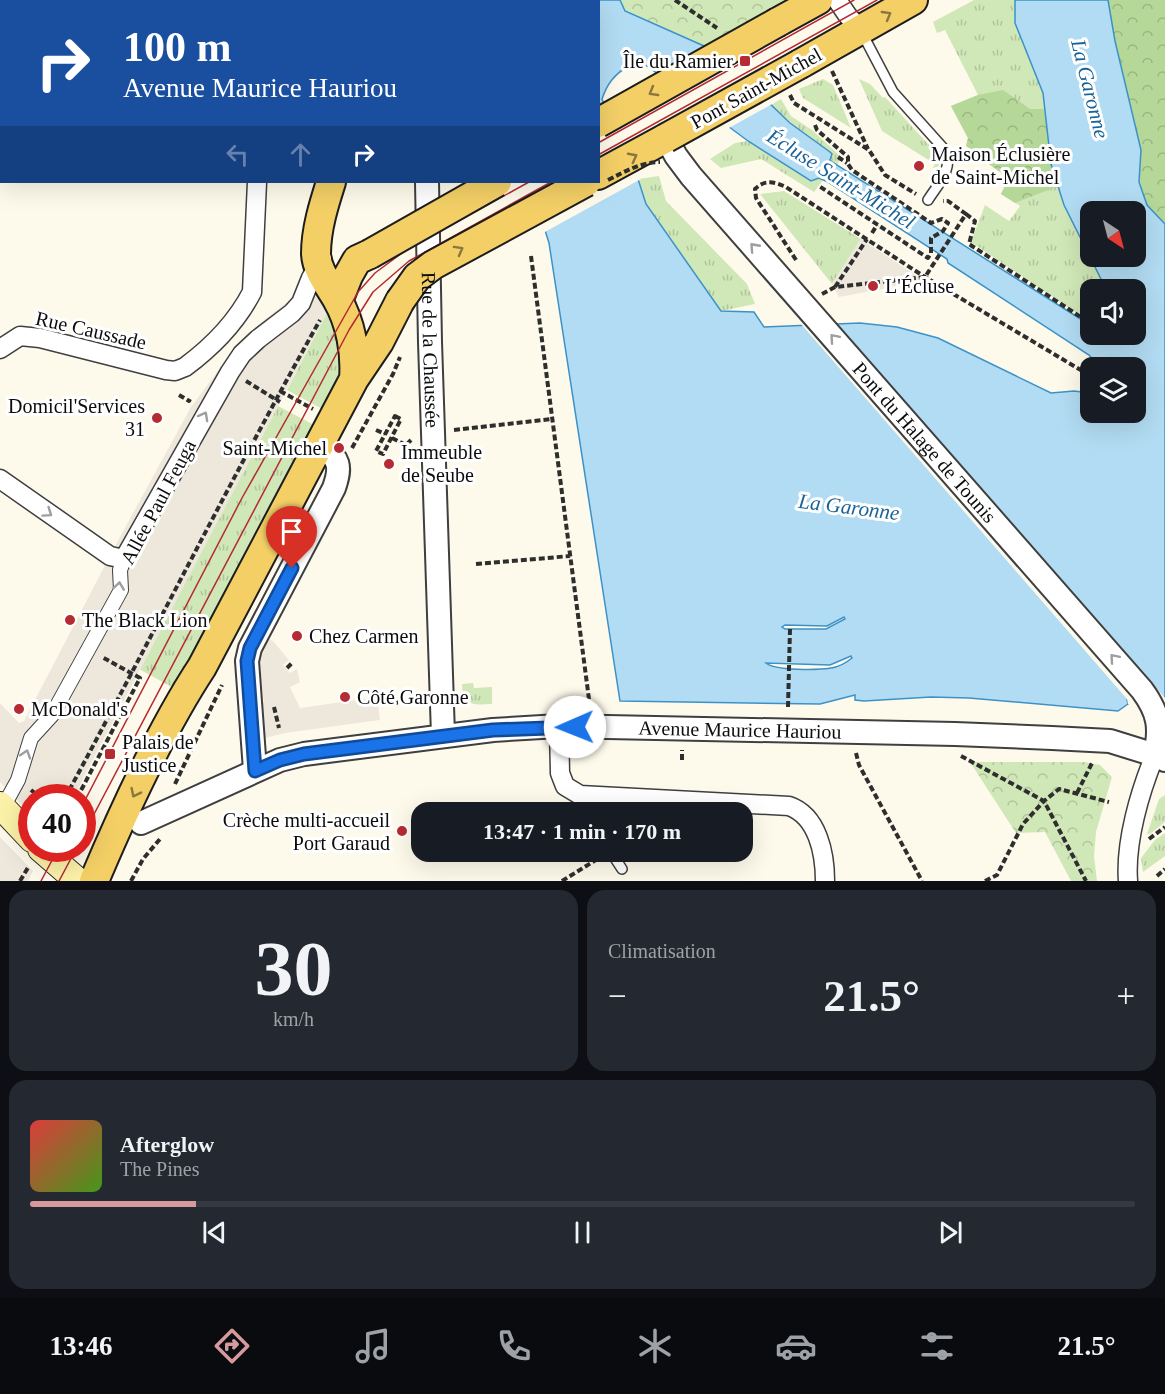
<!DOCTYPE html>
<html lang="fr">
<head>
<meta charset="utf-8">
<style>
  :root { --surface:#171b24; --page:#242831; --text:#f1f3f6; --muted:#9ea1a6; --line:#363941; --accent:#d6999e }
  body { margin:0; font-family:"Times New Roman",serif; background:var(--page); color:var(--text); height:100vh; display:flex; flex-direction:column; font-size:22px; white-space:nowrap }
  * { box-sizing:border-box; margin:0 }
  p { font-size:20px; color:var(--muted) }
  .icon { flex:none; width:33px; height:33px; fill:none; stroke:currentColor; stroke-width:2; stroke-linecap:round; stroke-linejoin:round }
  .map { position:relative; height:881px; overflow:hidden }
  .details { display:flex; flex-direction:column; gap:9px; padding:9px; background:#0d0f14; flex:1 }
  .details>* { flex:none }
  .top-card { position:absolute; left:0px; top:0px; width:600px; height:183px; box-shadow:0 6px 24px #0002; background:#1a4fa0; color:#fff; overflow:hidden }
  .needle { width:39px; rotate:144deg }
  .tools { position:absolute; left:1080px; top:201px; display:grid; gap:12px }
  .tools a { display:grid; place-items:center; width:66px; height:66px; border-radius:12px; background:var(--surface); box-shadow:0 6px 24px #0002; font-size:30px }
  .speed { position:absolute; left:18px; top:784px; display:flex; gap:12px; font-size:30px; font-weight:700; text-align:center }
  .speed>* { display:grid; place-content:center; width:78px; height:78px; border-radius:50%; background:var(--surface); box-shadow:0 6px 24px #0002; line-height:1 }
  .speed .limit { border:9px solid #d22; background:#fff; color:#111 }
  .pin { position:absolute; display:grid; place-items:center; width:51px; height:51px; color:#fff; margin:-62px -26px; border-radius:50% 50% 50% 0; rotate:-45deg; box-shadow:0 0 6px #0007 }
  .pin .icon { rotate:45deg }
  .me { position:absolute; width:66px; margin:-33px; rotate:269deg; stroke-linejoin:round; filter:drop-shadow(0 0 4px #0008) }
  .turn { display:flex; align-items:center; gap:21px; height:126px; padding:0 24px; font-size:27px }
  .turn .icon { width:78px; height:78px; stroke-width:2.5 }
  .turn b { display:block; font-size:42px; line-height:51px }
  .lanes { display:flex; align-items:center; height:57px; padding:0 24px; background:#0003; justify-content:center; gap:30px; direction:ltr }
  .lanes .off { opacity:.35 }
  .big { font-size:45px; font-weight:800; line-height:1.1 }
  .details .tile { flex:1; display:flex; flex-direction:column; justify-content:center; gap:9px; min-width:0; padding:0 21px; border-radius:18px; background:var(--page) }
  .details .dial { align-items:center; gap:0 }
  .dial b { font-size:78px; line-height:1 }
  .song { display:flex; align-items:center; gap:18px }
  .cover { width:72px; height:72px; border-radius:9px; background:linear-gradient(135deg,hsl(0 70% 55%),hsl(100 70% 35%)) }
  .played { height:6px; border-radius:3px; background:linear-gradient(90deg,var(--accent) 15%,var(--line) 15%) }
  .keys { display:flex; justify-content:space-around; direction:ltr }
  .heat { display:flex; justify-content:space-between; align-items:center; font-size:33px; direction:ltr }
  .details .tiles { flex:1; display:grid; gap:9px; grid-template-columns:1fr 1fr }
  .tile:last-child { grid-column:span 2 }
  .trip { position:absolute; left:411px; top:802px; width:342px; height:60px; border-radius:18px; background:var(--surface); box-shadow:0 6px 24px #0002; font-weight:800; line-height:60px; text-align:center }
  .menu { display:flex; height:96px; justify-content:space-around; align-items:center; background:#090b0e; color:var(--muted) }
  .menu .icon { width:42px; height:42px }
  .menu .current { color:var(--accent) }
  .menu b { font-size:27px; color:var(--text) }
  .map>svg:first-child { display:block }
  .grass { fill:url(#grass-tufts) }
  .forest { fill:url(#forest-crowns) }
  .park { fill:url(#park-crowns) }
  .plaza { fill:#ede8db }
  .water { fill:#b2dcf3; stroke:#3c92c8; stroke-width:1.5; fill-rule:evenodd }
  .pier { fill:#fefaeb }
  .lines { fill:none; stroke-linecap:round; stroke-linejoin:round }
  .service-casing { stroke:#3f3f3f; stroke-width:12 }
  .pedestrian-casing { stroke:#3f3f3f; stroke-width:16 }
  .minor-casing { stroke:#3f3f3f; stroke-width:21 }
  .tertiary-casing { stroke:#3f3f3f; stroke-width:26 }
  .secondary-casing { stroke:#2e2e2e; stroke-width:28 }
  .primary-casing { stroke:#1d1d1d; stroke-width:32 }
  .path { stroke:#2e2e2e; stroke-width:4; stroke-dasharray:6 3; stroke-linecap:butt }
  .service { stroke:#fff; stroke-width:9 }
  .pedestrian { stroke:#fff; stroke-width:14 }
  .minor { stroke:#fff; stroke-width:18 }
  .tertiary { stroke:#fff; stroke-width:22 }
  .secondary { stroke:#fcf1a8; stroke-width:26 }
  .primary { stroke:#f3cf66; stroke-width:28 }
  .tram { stroke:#b62a33; stroke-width:1.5 }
  .primary-bridge-casing { stroke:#1d1d1d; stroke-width:32; stroke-linecap:butt }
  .path-bridge { stroke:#2e2e2e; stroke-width:4; stroke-dasharray:6 3; stroke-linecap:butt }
  .primary-bridge { stroke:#f3cf66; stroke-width:28 }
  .oneway { stroke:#8b773e }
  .oneway2 { stroke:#9e9e9e }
  .route-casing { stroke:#114b97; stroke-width:15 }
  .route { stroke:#1a73e8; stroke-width:10 }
  .poi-dot { fill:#b62a33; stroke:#fff; stroke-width:2 }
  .labels { text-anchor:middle; stroke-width:6; stroke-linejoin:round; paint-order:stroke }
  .poi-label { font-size:20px; fill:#0c0c0c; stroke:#fff; text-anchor:start }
  .street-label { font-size:20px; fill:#0c0c0c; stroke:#fff }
  .water-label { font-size:21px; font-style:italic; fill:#1a6398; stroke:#fff }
</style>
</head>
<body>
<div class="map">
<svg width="1165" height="881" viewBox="0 0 1165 881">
  <defs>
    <pattern id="grass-tufts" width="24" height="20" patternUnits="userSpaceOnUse" patternTransform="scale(1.5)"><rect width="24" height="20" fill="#d0e7b7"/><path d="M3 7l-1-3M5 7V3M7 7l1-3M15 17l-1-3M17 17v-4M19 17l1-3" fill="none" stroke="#b1c59c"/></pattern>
    <pattern id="forest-crowns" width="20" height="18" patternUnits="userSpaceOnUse" patternTransform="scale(1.5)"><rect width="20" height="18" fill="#b5d797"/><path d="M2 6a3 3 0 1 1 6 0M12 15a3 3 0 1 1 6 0" fill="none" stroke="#9ab781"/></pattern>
    <pattern id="park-crowns" width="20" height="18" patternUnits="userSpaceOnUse" patternTransform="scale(1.5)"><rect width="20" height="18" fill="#d0e7b7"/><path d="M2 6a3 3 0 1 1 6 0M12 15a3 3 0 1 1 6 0" fill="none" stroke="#b1c59c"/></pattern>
  </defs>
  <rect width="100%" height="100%" fill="#fefaeb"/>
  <path class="grass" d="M974,0H1015L1016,3L1015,23L1043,93L1051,164L1064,205L1106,289L1090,290V322L971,242L985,205L1009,221L1020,206L1001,194L1008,178L986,162L987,159L966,146L968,138L951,106L978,95L945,30L937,33L933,22Z
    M823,79L833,85L851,128L803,98L799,89Z
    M859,79L870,84L883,98L885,97L940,157L941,161L937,168H933L935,164L882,131Z
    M781,99L791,116L812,130L839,155L837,158L840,160L837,165L830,160V157L771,105Z
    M748,141L811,181L817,178L823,180L814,192L761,159L721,168L710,159L735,143Z
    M659,176L666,201L747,284L755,304L721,311L646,204L638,179Z
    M784,191L861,239L832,284L760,194Z
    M330,307L345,362L326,411L287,390Z
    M278,406L318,427L179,691L139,669Z
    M473,683L474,688L492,687V704C473,705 463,706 462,684Z
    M1165,795V822L1150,834H1147L1159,799Z
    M1165,833V856L1143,872L1141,858L1155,840Z"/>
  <path class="forest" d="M1108,0H1165V224L1147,205L1139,182L1141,150L1115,41Z
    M1003,90L1030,109H1045L1051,164L1058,186L1015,203L1001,194L1009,178L986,162L987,159L966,146L968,138L951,106L978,95Z"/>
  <path class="park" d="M620,0H784L779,7L704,46L625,11Z
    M970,762H1084L1100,765L1112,777L1096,832L1094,856L1097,881H1071L1045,832L1016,833Z"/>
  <path class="plaza" d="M861,239L923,280L921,282L839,297L832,284Z
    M316,280L330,307L73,798H32L31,815L0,782V703L19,723L24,721L115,546L191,407L235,348L264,320Z
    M267,638L273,641L289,660L283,665L290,673L297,669L300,682L290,687L300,708L377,697L380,720L285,733L265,738L261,703L264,702L258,658Z
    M0,837L33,871L28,881H0Z"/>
  <path class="water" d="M471,0H620L625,11L704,46L741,76L790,123L830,152L832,154L830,160L832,162L1090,325V334H1136V290L1106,289L1064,205L1051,164L1043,93L1015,23V0H1108L1115,41L1141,150L1139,182L1147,205L1165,224V698L1127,700L1128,704L1118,711L969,698L931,697L864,701L855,700V695L820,704L620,701L549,243L530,182H598V2ZM628,66H647L748,141L811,181L819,178L828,182L947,259L948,263L1089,355L1099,367L1136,368V412H1090V393L1074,391L1051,393L938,338L897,327L860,323L764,327L754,312L721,311L646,204L638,179L602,99C607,84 614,75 628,66ZM1090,212H1136V256H1090ZM844,617L845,619L826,629H785L782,627L785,625L827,626ZM851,656L852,658C846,663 839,667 831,668C818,670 775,671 766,663L830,665Z"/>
  <path class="pier" d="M708,46L743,73L774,103L727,129L656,76Z
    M607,103L641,179L543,233L527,182H598L599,108Z
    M833,322L1165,698V701L1131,702V704H1128L1127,699L801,324Z"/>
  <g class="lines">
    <g class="service-casing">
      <path id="service" d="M862,33L893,92L945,150C954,169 938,184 928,200
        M610,797L611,813
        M611,852L622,869"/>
    </g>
    <g class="pedestrian-casing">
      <path id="pedestrian" d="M1,811L18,780L31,738L52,715L121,590L120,570L124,559"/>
    </g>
    <g class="minor-casing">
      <path id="minor" d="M237,0L238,2
        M837,0L848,16L861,30
        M0,349L20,336L40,338L166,370L175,371L185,367C212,347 237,321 252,292L257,182
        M0,479L110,556L124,559L230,372L242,354L258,339L292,313L301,303L311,278L322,259
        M559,726L560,773L565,786L580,795L789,806C818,816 825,854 825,881
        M1128,881C1125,842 1140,791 1155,755"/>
    </g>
    <g class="tertiary-casing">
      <g id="tertiary">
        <path id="s1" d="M666,138L676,156L691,176L1142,690C1159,713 1161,728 1155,755"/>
        <path id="s2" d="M427,182L430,342L443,735"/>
        <path d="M255,770L247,661L250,648L334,488C342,465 339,460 321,443"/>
        <path id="s3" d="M141,823L280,760L304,754L493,730L559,726L955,734L1052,738L1110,741L1155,755L1165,760"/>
      </g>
    </g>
    <g class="secondary-casing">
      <path id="secondary" d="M0,805L32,839
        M41,849L78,881"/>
    </g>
    <g class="primary-casing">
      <path id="primary" d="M367,0L368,2
        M399,0V2
        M778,22L818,0
        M800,64L913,0
        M598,175L666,138
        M331,182C324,204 316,229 316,254C317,271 329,285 337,299C351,323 356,353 354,379
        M338,301L348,276L357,260L370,254
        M94,881C124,810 160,731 202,667L354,379L379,342L400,301"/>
    </g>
    <path class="path" d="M675,0L717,28
      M832,71L868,149
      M790,95L794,103L869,150L885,175L916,194
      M815,125L817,130L848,157V164L852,170L931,223L942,219L948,223L943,231L931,238V253L928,258L819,186
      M838,157L847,163
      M966,214L975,221L969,244L1090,323
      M872,233L877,225
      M531,256L590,707
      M796,260L756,198L755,189C765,179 775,182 786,187L925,277L1089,375
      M835,287L867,239
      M822,294L835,287L925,277L966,214L948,201H943
      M246,381L280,402
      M280,391L313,409
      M179,395L189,401L190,399
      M395,416L401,419L383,454L376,451Z
      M376,430L385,434
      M454,430L552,419
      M392,438L406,445L411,440
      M352,448L393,374L400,357
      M476,564L570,556
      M287,668L292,663
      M392,703L421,701
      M274,707L279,728
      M788,707L790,629
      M856,753L859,765L922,881
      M961,756L1044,801L1086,881
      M682,760V750
      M175,784L222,685
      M31,790L41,798
      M1077,793L1093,761
      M65,798C151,639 232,477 320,320
      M77,798L140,678L102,657
      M1149,839L1165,827
      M1157,876L1165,869
      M20,881L29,866
      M131,881L143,859L160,839
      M562,881L599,858
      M985,881L997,875L1023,824L1044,801L1059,789L1109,802"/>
    <use href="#service" class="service"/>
    <use href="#pedestrian" class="pedestrian"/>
    <use href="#minor" class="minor"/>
    <use href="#tertiary" class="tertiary"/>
    <use href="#secondary" class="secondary"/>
    <use href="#primary" class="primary"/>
    <path class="tram" d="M598,143L854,0
      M598,155L877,0
      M82,806L242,498L358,292L375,273L406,250L529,182
      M82,837L349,330L373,292L409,261L551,182
      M41,881L58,849
      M59,881L76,849"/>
    <g class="primary-bridge-casing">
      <path id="primary-bridge" d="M598,123L778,22
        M666,138L800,64
        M370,254L497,182
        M400,301L417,277L433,265L586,182"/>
    </g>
    <path class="path-bridge" d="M608,180C626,171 639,163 660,162"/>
    <use href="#primary-bridge" class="primary-bridge"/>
  </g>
  <defs><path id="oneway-chevron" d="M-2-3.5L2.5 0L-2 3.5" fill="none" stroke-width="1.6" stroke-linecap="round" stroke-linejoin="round" transform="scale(1.5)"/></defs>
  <g class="oneway">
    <use href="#oneway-chevron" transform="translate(887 15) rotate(-30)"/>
    <use href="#oneway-chevron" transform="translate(653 92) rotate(150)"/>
    <use href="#oneway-chevron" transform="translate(633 157) rotate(-28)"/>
    <use href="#oneway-chevron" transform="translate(459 250) rotate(-29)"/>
    <use href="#oneway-chevron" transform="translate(135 793) rotate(116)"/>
  </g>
  <g class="oneway2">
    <use href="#oneway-chevron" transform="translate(754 247) rotate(-132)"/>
    <use href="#oneway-chevron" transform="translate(834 338) rotate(-131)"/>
    <use href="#oneway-chevron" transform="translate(204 416) rotate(-61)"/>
    <use href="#oneway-chevron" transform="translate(48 513) rotate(35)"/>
    <use href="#oneway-chevron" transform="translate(119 586) rotate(-82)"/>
    <use href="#oneway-chevron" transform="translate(1114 658) rotate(-131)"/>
    <use href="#oneway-chevron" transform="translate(26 754) rotate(-72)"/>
  </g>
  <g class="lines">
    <g class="route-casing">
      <path id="route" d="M292,568L250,648L247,661L255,771L280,760L304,754L493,730L575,727"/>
    </g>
    <use href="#route" class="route"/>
  </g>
  <g class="poi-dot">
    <rect x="739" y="55" width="12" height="12" rx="3"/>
    <circle cx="919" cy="166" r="6"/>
    <circle cx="873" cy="286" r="6"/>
    <circle cx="157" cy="418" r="6"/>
    <circle cx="339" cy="448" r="6"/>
    <circle cx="389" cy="464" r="6"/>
    <circle cx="70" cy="620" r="6"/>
    <circle cx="297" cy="636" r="6"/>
    <circle cx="345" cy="697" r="6"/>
    <circle cx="19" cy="709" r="6"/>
    <rect x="104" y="748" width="12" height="12" rx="3"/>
    <circle cx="402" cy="831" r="6"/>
  </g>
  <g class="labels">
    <g class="poi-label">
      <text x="733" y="68" text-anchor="end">Île du Ramier</text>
      <text x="931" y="161">Maison Éclusière<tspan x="931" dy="23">de Saint-Michel</tspan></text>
      <text x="885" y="293">L'Écluse</text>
      <text x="145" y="413" text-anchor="end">Domicil'Services<tspan x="145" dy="23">31</tspan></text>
      <text x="327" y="455" text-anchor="end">Saint-Michel</text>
      <text x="401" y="459">Immeuble<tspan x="401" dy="23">de Seube</tspan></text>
      <text x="82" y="627">The Black Lion</text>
      <text x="309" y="643">Chez Carmen</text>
      <text x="357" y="704">Côté Garonne</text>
      <text x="31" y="716">McDonald's</text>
      <text x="122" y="749">Palais de<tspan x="122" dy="23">Justice</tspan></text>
      <text x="390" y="827" text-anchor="end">Crèche multi-accueil<tspan x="390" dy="23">Port Garaud</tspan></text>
    </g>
    <g class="street-label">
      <text transform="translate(756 88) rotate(-29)" y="7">Pont Saint-Michel</text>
      <text transform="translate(91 330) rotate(13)" y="7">Rue Caussade</text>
      <text dy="7" stroke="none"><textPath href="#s2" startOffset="168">Rue de la Chaussée</textPath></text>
      <text dy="7" stroke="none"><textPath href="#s1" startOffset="400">Pont du Halage de Tounis</textPath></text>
      <text transform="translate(158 502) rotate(-62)" y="7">Allée Paul Feuga</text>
      <text dy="7" stroke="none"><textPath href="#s3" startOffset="615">Avenue Maurice Hauriou</textPath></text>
    </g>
    <g class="water-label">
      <text transform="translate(1090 89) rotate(76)" y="7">La Garonne</text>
      <text transform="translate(841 179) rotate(32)" y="7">Écluse Saint-Michel</text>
      <text transform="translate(849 507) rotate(7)" y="7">La Garonne</text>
    </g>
  </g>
</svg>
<div class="tools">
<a><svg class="needle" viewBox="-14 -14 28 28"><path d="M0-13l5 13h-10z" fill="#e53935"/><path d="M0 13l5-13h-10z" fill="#9ea1a6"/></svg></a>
<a><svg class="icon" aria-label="sound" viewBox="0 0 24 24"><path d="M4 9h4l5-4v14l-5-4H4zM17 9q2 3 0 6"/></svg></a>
<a><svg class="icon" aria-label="layers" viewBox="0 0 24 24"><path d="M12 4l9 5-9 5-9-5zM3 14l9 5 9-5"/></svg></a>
</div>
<div class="speed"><div class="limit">40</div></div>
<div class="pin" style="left:292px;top:568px;background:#d93025"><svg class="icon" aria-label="arrive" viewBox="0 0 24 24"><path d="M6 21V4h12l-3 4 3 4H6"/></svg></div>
<svg class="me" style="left:575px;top:727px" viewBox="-20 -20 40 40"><circle r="19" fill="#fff"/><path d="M0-13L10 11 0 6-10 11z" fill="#1a73e8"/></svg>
<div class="trip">13:47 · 1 min · 170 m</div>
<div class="top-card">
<div class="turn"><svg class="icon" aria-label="right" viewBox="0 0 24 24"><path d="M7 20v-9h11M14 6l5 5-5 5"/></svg><div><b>100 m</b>Avenue Maurice Hauriou</div></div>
<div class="lanes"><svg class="icon off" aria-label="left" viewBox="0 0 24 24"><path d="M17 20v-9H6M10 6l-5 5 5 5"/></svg><svg class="icon off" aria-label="ahead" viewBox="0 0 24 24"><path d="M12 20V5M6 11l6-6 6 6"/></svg><svg class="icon" aria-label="right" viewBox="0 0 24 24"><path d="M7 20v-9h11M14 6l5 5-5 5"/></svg></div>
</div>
</div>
<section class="details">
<div class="tiles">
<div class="tile dial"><b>30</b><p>km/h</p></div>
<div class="tile"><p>Climatisation</p>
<div class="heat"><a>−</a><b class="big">21.5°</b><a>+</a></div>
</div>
<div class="tile">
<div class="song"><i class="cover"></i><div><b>Afterglow</b><p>The Pines</p></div></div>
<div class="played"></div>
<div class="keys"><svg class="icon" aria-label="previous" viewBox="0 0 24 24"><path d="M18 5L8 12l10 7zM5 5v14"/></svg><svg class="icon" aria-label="pause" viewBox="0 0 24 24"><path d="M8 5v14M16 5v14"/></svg><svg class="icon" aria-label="next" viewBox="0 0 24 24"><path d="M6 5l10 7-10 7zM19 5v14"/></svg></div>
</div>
</div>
</section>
<nav class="menu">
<b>13:46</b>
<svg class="icon current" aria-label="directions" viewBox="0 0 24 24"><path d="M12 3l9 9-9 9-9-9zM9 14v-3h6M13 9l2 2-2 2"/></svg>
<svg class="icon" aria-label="music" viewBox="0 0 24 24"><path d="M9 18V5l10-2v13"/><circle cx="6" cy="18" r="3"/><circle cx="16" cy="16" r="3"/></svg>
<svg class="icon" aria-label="phone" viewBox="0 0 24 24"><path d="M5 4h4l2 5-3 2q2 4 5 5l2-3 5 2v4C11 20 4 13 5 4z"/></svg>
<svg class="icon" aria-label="climate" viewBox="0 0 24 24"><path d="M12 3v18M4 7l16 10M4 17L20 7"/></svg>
<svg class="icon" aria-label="car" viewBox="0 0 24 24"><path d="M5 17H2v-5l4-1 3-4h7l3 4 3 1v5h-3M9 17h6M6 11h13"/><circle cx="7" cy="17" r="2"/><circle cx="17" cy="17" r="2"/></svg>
<svg class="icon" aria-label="filters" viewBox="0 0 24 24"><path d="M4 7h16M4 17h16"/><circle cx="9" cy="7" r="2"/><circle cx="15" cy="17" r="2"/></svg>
<b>21.5°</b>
</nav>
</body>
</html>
